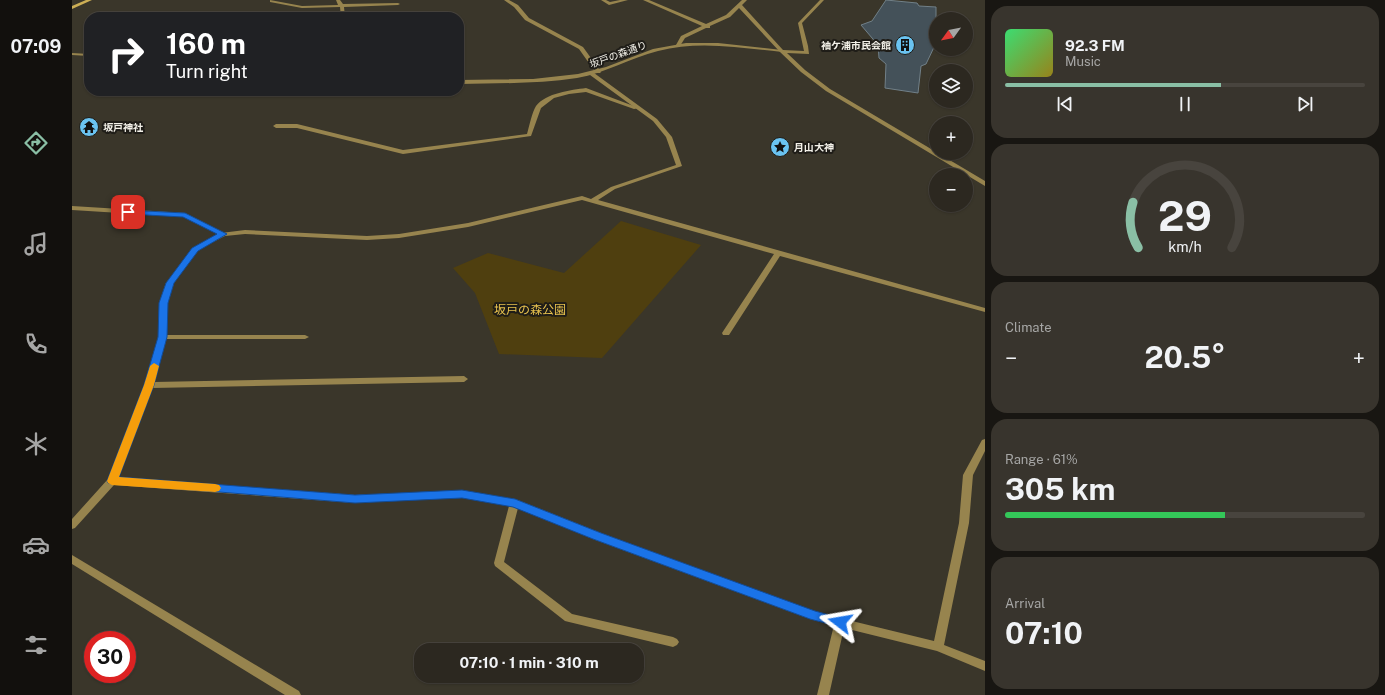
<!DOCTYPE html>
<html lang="en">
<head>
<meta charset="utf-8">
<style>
  :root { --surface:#2c2820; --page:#38342d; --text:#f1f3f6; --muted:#a6a6a5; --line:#48443e; --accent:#8abfa5 }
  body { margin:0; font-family:"Public Sans","Noto Sans JP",sans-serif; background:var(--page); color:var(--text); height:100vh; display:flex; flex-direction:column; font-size:15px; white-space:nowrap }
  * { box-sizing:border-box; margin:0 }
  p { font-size:13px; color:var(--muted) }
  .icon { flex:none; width:22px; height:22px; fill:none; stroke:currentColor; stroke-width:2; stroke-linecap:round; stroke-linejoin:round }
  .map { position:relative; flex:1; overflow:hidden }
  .panel { display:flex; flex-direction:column; gap:6px; padding:6px; background:#181612; width:400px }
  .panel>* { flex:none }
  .guide { position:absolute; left:12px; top:12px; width:380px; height:84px; border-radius:16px; box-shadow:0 1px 3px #0004,0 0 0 1px var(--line); background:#202124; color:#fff; overflow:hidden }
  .needle { width:26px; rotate:237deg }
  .fabs { position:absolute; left:857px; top:12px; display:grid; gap:8px }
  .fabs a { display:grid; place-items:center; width:44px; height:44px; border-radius:50%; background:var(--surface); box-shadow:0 1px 3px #0004,0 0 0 1px var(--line); font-size:20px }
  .speed { position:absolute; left:12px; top:631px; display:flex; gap:8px; font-size:20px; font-weight:700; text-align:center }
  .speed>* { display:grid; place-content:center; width:52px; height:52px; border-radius:50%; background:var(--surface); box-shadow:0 1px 3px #0004,0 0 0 1px var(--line); line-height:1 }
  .speed .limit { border:6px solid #d22; background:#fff; color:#111 }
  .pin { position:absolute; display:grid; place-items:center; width:34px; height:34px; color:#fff; margin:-17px; border-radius:8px; box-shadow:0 2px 6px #0006 }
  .me { position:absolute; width:44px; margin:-22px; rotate:284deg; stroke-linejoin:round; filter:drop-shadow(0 0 3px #0008) }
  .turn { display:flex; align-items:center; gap:14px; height:84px; padding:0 16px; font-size:18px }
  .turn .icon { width:52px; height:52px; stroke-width:2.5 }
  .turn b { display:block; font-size:28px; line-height:34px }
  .big { font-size:30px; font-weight:700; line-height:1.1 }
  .panel .widget { flex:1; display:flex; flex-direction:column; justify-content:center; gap:6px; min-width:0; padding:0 14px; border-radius:16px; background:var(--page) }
  .panel .dial { align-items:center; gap:0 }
  .dial svg { height:104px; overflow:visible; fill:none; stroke:var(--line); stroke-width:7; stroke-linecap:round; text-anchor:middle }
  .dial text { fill:var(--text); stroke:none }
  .song { display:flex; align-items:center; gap:12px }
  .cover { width:48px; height:48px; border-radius:6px; background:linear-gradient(135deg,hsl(140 70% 55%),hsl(50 70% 35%)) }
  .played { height:4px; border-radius:2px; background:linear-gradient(90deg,var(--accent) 60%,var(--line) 60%) }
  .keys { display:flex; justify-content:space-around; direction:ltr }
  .heat { display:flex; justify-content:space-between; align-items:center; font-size:22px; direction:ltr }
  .charge { height:6px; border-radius:3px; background:linear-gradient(90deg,#34c759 61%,var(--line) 0) }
  .trip { position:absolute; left:342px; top:643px; width:230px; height:40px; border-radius:16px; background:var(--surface); box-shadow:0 1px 3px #0004,0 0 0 1px var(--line); font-weight:700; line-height:40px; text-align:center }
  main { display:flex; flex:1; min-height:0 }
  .tab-bar { display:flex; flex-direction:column; width:72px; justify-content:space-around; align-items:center; background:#12100d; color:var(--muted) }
  .tab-bar .icon { width:28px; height:28px }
  .tab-bar .selected { color:var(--accent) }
  .tab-bar b { font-size:18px; color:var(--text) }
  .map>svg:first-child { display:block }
  .green { fill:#4f3f0f }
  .building { fill:#445159; stroke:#718088 }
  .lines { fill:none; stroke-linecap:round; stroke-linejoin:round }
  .service { fill:#97844e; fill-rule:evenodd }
  .minor { fill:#97844e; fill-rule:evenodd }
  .tertiary { fill:#97844e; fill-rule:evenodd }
  .secondary { fill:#cdaf55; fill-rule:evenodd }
  .route { fill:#1a73e8; stroke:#114b97 }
  .slow { fill:#f59e0b }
  .labels { text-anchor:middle; stroke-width:4; stroke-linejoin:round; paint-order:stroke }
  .far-poi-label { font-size:10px; font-weight:bold; fill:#f3f1e9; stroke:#1f1d18; text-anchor:start }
  .far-street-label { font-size:10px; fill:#f3f1e9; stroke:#1f1d18 }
  .park-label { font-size:12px; fill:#e8c24e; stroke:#1f1d18 }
</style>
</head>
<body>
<main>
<nav class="tab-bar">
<b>07:09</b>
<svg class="icon selected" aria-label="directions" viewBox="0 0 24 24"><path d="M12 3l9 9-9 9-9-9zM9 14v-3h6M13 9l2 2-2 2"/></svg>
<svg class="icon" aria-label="music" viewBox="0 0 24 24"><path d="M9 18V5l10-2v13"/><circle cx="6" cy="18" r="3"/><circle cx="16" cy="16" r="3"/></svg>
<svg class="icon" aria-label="phone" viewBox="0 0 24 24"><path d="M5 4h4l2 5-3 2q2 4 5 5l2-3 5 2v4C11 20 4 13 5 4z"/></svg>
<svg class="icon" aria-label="climate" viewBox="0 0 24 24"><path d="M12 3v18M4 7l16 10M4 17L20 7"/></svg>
<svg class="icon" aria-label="car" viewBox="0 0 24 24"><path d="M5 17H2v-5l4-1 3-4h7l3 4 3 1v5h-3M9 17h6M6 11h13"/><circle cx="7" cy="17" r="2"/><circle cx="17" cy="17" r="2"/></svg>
<svg class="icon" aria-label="filters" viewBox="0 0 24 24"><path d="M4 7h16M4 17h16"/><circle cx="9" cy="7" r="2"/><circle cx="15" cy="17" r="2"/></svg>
</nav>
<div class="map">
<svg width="913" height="695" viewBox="0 0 913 695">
  <rect width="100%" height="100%" fill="#3a362a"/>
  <path class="green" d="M549,221L629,245L530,358L427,354L403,293L381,268L416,253L492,273Z"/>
  <path class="building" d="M814,0L845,3L847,6L864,7V43L854,64L849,66L846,93L813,88L814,64L807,58L806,45L789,25L800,21Z"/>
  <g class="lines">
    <path class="service" d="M514,88L567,108L562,109L514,92L497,94L482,98L469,108L459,136L331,154L225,128H204L201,126L204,124H225L331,150L455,134C457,127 460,112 464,106C474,93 499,90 514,88Z
      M0,206L113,213L154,234L153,235H149L112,217L0,210Z"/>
    <path class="minor" d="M198,0L230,6L266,5L264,0H268L271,4L326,3L328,4L326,5L272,7L273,17H269L268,7L230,8L198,2Z
      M432,0H437L446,5L457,18L511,47L529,72L528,73H524L507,49L453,20L442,7Z
      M529,0H534L538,2L548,0H556L537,5Z
      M571,0H577L634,24L654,15L670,0H675L670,5L711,50L732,51L726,23L748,0H752L730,23L736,46L737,54L715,53L733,70L758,89L913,181V186L754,91L729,72L708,52L667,8L658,17L638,26V28H634L613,38L608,46H606L604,45L609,36L630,26Z
      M518,73H522L585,119L600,137L610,166L543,189L526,200L913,308V312L708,256L657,335H651L650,333L702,254L510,200L396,227L327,238L295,240L173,234L153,236L125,250L102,283L95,303V335H233L237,337L233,339H94L82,382L392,376L396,379L392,382L80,388L46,478L283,495L390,491L443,499L529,533L743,612L862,641L887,523L891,475L910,440L913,439V451L901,475L897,523L872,645L913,661V671L865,651L772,628L757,695H745L762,625L738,619L521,539L446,508L432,562L500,614L601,637L605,639L607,642L605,645L601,647L497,622L493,621L423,566L422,563L437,506L390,497L283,503L42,485L3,528L0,529V519L36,479L73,385L87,337V303L94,283L121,248L149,233L173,230L295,236L327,234L396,223L510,196L519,199L539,187L604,165L594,137L581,121L518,75Z
      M0,555L227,691L229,695H213L0,564Z"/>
    <path class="tertiary" d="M614,43H646L710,50L712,51L710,52C669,48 627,40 586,51C558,58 534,73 505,78C466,84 426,83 387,84V80L461,79L506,74L534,67L581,49Z
      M0,53L17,54V56L0,55Z"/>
    <path class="secondary" d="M14,0H20L0,9V6Z"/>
  </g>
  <path class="route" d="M54,210L113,213L155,234L126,251L102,283L96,303L95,337L82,385L47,477L283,495L390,490L443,499L529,533L743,611L772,619L774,622L772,626L768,627L738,619L521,539L441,507L390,498L283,503L36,483L35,481L72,385L86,337L87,303L94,283L120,248L145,234L111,217L56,214L53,212Z"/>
  <path class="slow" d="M82,363L87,366L82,385L47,477L143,484L147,485L149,488L147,491L143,492L40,485L36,483L35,481L72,385L78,366Z"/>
  <defs>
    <g id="building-disc" transform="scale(1)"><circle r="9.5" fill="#6ac3f1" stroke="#1f1d18"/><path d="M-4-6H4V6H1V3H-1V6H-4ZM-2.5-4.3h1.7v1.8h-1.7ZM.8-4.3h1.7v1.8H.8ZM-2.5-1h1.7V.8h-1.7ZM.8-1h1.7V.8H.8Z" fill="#111"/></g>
    <g id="temple-disc" transform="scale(1)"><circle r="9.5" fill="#6ac3f1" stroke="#1f1d18"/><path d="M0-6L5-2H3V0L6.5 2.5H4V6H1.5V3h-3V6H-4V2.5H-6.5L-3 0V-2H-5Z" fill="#111"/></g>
    <g id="sight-disc" transform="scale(1)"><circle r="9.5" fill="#6ac3f1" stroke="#1f1d18"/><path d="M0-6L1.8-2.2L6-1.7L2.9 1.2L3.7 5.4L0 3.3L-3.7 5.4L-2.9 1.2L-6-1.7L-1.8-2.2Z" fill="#111"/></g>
  </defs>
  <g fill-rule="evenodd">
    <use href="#building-disc" x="833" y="45"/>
    <use href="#temple-disc" x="17" y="127"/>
    <use href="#sight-disc" x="708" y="147"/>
  </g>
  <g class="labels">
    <g class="far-poi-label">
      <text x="819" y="49" text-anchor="end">袖ケ浦市民会館</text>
      <text x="31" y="131">坂戸神社</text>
      <text x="722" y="151">月山大神</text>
    </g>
    <g class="far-street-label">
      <text transform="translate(546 54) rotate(-20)" y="4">坂戸の森通り</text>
    </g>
    <g class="park-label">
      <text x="458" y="314">坂戸の森公園</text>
    </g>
  </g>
</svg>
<div class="fabs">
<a><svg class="needle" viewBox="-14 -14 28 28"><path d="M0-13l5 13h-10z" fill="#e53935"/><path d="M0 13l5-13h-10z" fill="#a6a6a5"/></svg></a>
<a><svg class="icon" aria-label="layers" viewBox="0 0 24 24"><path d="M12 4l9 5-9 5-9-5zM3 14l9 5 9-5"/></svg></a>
<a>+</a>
<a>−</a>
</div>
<div class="speed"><div class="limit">30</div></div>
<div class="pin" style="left:56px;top:212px;background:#d93025"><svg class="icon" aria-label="arrive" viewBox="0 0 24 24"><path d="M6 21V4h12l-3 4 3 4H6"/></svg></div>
<svg class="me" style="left:768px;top:622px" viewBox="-20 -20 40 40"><path d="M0-17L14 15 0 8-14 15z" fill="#1a73e8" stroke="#fff" stroke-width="4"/></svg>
<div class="trip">07:10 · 1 min · 310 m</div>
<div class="guide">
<div class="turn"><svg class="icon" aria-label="right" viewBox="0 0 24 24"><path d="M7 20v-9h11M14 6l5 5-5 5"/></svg><div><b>160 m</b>Turn right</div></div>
</div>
</div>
<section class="panel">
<div class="widget">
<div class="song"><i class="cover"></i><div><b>92.3 FM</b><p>Music</p></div></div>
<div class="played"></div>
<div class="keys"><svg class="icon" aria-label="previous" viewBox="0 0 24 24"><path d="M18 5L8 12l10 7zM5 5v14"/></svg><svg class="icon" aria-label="pause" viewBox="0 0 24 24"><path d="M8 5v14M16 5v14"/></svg><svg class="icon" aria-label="next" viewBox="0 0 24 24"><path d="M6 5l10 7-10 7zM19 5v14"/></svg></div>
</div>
<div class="widget dial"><svg viewBox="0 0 100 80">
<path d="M14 69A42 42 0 1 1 86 69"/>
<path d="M14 69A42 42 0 0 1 10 34" stroke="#8abfa5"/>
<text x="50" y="56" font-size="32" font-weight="700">29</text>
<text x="50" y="72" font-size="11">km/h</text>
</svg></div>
<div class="widget"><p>Climate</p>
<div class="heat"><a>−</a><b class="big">20.5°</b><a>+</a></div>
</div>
<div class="widget"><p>Range · 61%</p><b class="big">305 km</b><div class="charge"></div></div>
<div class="widget"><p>Arrival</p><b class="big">07:10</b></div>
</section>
</main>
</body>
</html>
